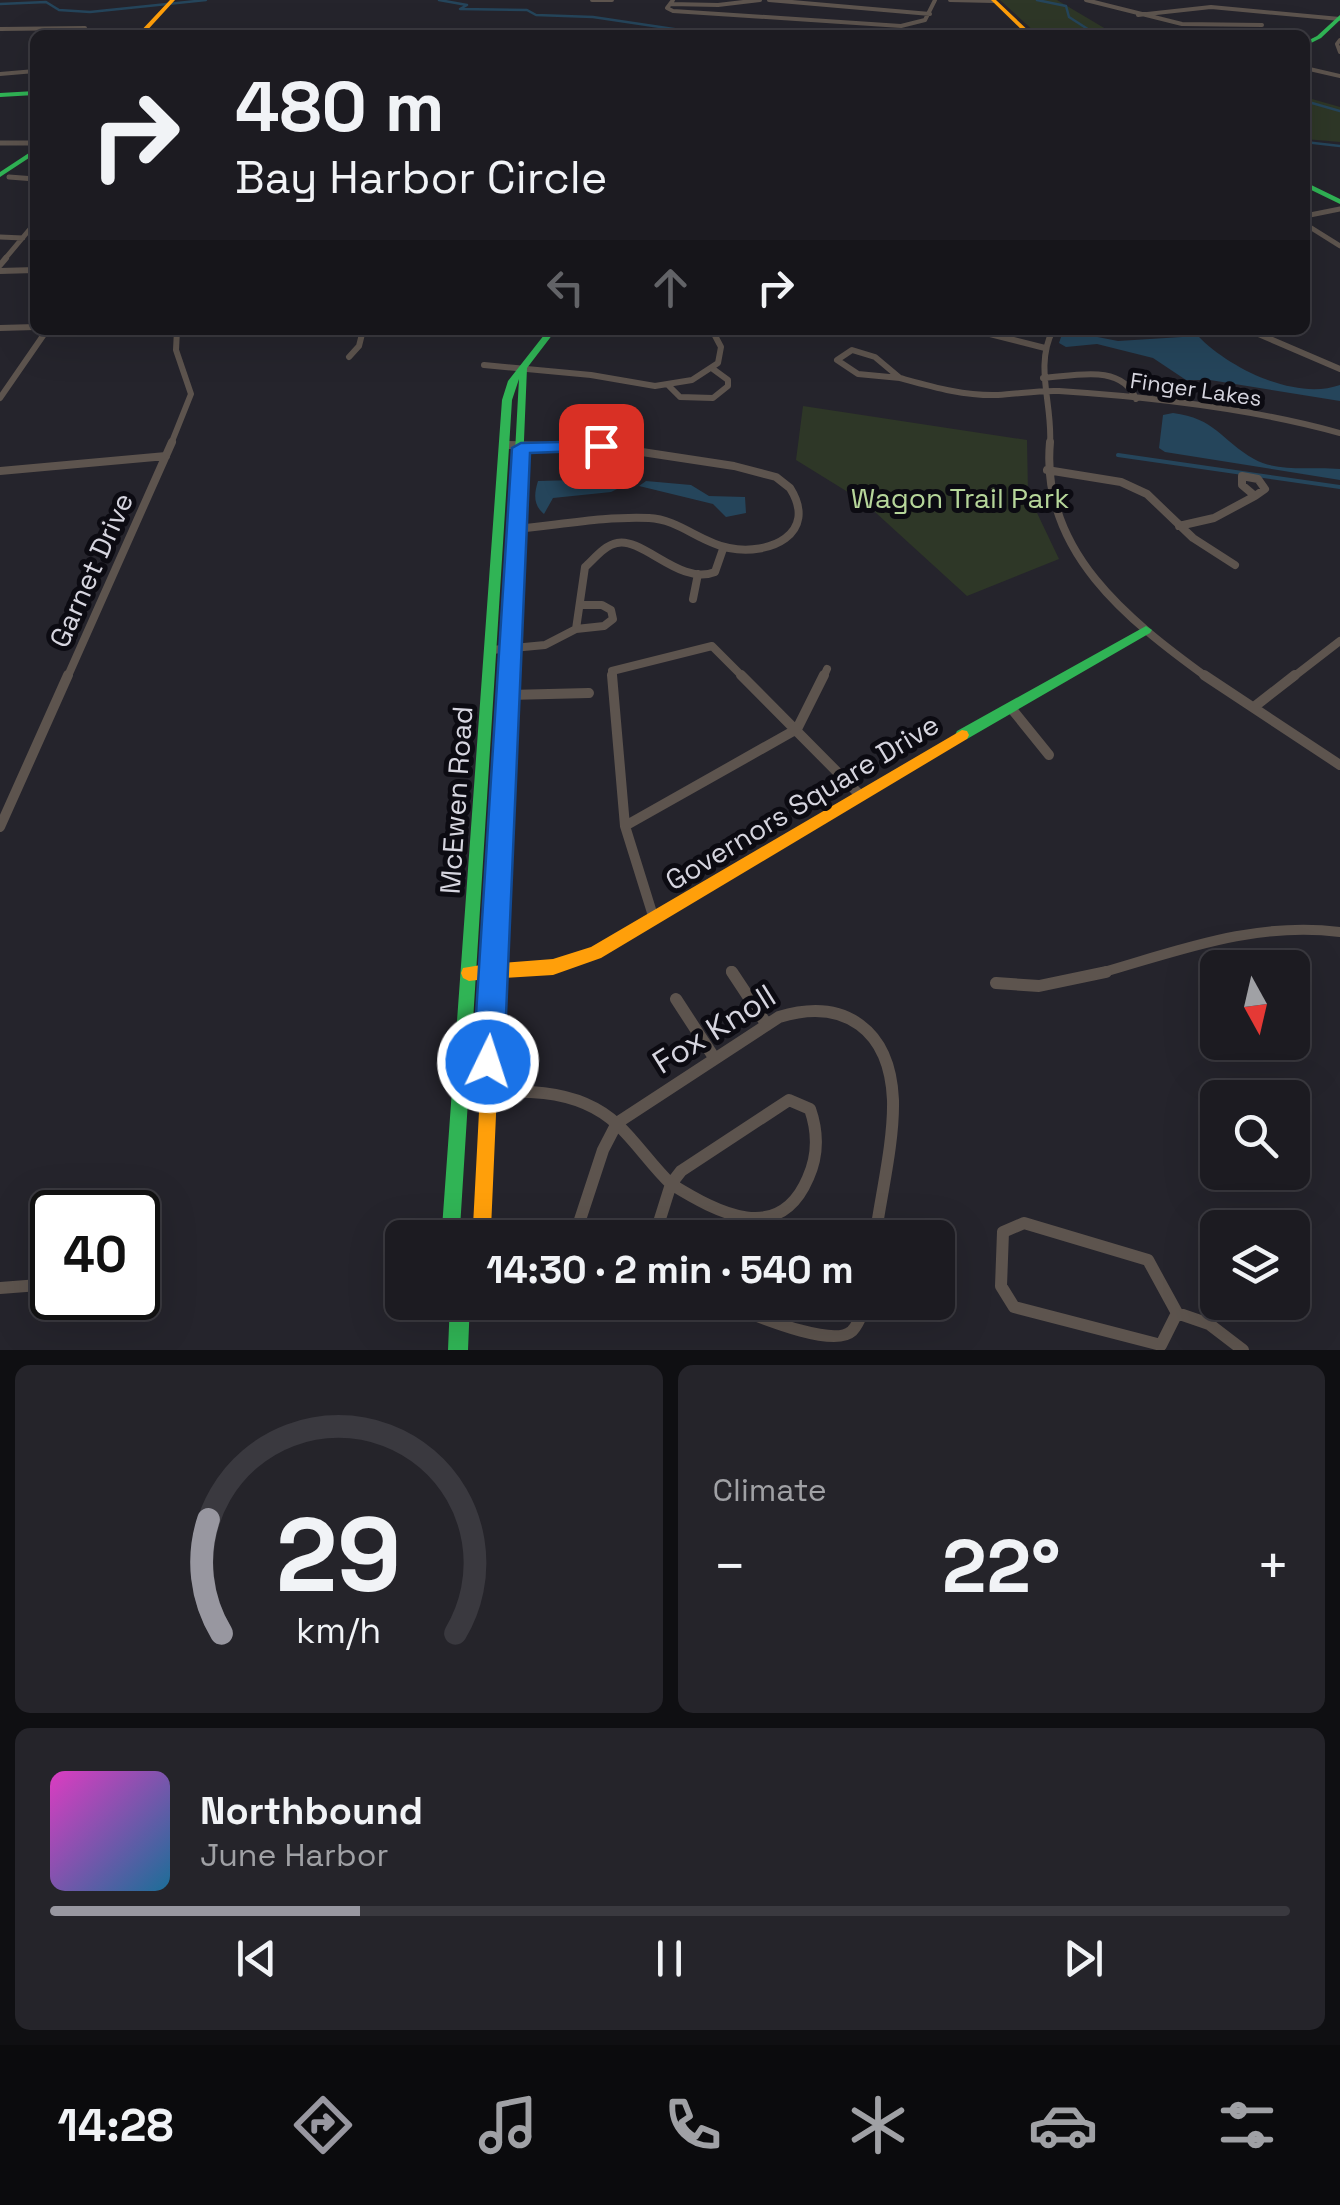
<!DOCTYPE html>
<html lang="en">
<head>
<meta charset="utf-8">
<style>
  :root { --surface:#1c1b21; --page:#25242a; --text:#f1f3f6; --muted:#a0a1a5; --line:#3a393f; --accent:#9897a0 }
  body { margin:0; font-family:"Space Grotesk",sans-serif; background:var(--page); color:var(--text); height:100vh; display:flex; flex-direction:column; font-size:38px; white-space:nowrap }
  * { box-sizing:border-box; margin:0 }
  p { font-size:32px; color:var(--muted) }
  .icon { flex:none; width:55px; height:55px; fill:none; stroke:currentColor; stroke-width:2; stroke-linecap:round; stroke-linejoin:round }
  .map { position:relative; height:1350px; overflow:hidden }
  .sheet { display:flex; flex-direction:column; gap:15px; padding:15px; background:#0f0f12; flex:1 }
  .sheet>* { flex:none }
  .top-card { position:absolute; left:30px; top:30px; width:1280px; height:305px; border-radius:15px; box-shadow:0 10px 40px #0002,0 0 0 2px var(--line); background:#1c1b21; color:var(--text); overflow:hidden }
  .needle { width:65px; rotate:172deg }
  .tools { position:absolute; left:1200px; top:950px; display:grid; gap:20px }
  .tools a { display:grid; place-items:center; width:110px; height:110px; border-radius:15px; background:var(--surface); box-shadow:0 10px 40px #0002,0 0 0 2px var(--line); font-size:50px }
  .speed { position:absolute; left:30px; top:1190px; display:flex; gap:20px; font-size:50px; font-weight:700; text-align:center }
  .speed>* { display:grid; place-content:center; width:130px; height:130px; border-radius:50%; background:var(--surface); box-shadow:0 10px 40px #0002,0 0 0 2px var(--line); line-height:1 }
  .speed .limit { border:5px solid #111; border-radius:15px; background:#fff; color:#111 }
  .pin { position:absolute; display:grid; place-items:center; width:85px; height:85px; color:#fff; margin:-42px; border-radius:20px; box-shadow:0 5px 15px #0006 }
  .me { position:absolute; width:110px; margin:-55px; rotate:4deg; stroke-linejoin:round; filter:drop-shadow(0 0 8px #0008) }
  .turn { display:flex; align-items:center; gap:35px; height:210px; padding:0 40px; font-size:45px }
  .turn .icon { width:130px; height:130px; stroke-width:2.5 }
  .turn b { display:block; font-size:70px; line-height:85px }
  .lanes { display:flex; align-items:center; height:95px; padding:0 40px; background:#0003; justify-content:center; gap:50px; direction:ltr }
  .lanes .off { opacity:.35 }
  .big { font-size:75px; font-weight:600; line-height:1.1 }
  .sheet .tile { flex:1; display:flex; flex-direction:column; justify-content:center; gap:15px; min-width:0; padding:0 35px; border-radius:15px; background:var(--page) }
  .sheet .dial { align-items:center; gap:0 }
  .dial svg { height:260px; overflow:visible; fill:none; stroke:var(--line); stroke-width:7; stroke-linecap:round; text-anchor:middle }
  .dial text { fill:var(--text); stroke:none }
  .song { display:flex; align-items:center; gap:30px }
  .cover { width:120px; height:120px; border-radius:15px; background:linear-gradient(135deg,hsl(310 70% 55%),hsl(200 70% 35%)) }
  .played { height:10px; border-radius:5px; background:linear-gradient(90deg,var(--accent) 25%,var(--line) 25%) }
  .keys { display:flex; justify-content:space-around; direction:ltr }
  .heat { display:flex; justify-content:space-between; align-items:center; font-size:55px; direction:ltr }
  .sheet .tiles { flex:1; display:grid; gap:15px; grid-template-columns:1fr 1fr }
  .tile:last-child { grid-column:span 2 }
  .trip { position:absolute; left:385px; top:1220px; width:570px; height:100px; border-radius:15px; background:var(--surface); box-shadow:0 10px 40px #0002,0 0 0 2px var(--line); font-weight:600; line-height:100px; text-align:center }
  .dock { display:flex; height:160px; justify-content:space-around; align-items:center; background:#0b0b0d; color:var(--muted) }
  .dock .icon { width:70px; height:70px }
  .dock .selected { color:var(--accent) }
  .dock b { font-size:45px; color:var(--text) }
  .map>svg:first-child { display:block }
  .green { fill:#2e3727 }
  .water { fill:#25455b }
  .lines { fill:none; stroke-linecap:round; stroke-linejoin:round }
  .stream-far1 { stroke:#25455b; stroke-width:2.5 }
  .stream { stroke:#25455b; stroke-width:4 }
  .street-far5 { stroke:#5d544e; stroke-width:4 }
  .street-far4 { stroke:#5d544e; stroke-width:5 }
  .street-far3 { stroke:#5d544e; stroke-width:6 }
  .street-far2 { stroke:#5d544e; stroke-width:8 }
  .street-far1 { stroke:#5d544e; stroke-width:10 }
  .street { stroke:#5d544e; stroke-width:12 }
  .fast { fill:#30b455; fill-rule:evenodd }
  .slow { fill:#ff9f0a; fill-rule:evenodd }
  .route { fill:#1a73e8; stroke:#114b97; stroke-width:2.5 }
  .labels { text-anchor:middle; stroke-width:10; stroke-linejoin:round; paint-order:stroke }
  .far-street-label { font-size:22px; fill:#d6d5df; stroke:#0c0b12 }
  .park-label { font-size:28px; fill:#b6d69a; stroke:#0c0b12 }
  .street-label { font-size:28px; fill:#d6d5df; stroke:#0c0b12 }
  .near-street-label { font-size:32px; fill:#d6d5df; stroke:#0c0b12 }
</style>
</head>
<body>
<div class="map">
<svg width="1340" height="1350" viewBox="0 0 1340 1350">
  <rect width="100%" height="100%" fill="#25242c"/>
  <path class="green" d="M1000,0H1057L1116,35H1038Z
    M1305,97L1340,107V142L1305,139Z
    M803,406L1027,440L1028,494L1059,559L967,596L864,502L796,460Z"/>
  <path class="water" d="M1072,332L1118,341L1198,336C1229,368 1295,401 1340,385V401L1210,380H1186L1153,358L1097,344L1066,347L1059,343L1062,334Z
    M1173,413C1215,418 1221,440 1254,459C1279,473 1313,466 1340,469V480L1165,452L1159,448L1163,415Z
    M615,479L623,486L611,492L553,498L544,514C533,505 534,494 538,481Z
    M646,481L691,485L709,496L745,497L746,513L726,517L713,504L639,486Z"/>
  <g class="lines">
    <path class="stream-far1" d="M439,0L467,5L460,9L527,10L536,15L593,17L714,35
      M1037,0L1066,6L1069,17L1097,35
      M0,4L46,2L59,10L90,12L206,0
      M1305,101L1340,111
      M1305,142L1340,146"/>
    <path class="stream" d="M1118,455L1340,487"/>
    <path class="street-far5" d="M592,0H612
      M673,0L667,8L673,11L901,26L925,20L935,0
      M769,0L930,14
      M950,0L994,1
      M1086,0L1182,24L1262,25
      M670,4L718,5L760,0
      M1138,15L1211,7L1340,19
      M0,29L85,28L80,35
      M1340,40L1337,44L1340,52
      M1305,68L1340,76
      M0,74L35,71"/>
    <path class="street-far4" d="M0,143H35
      M9,177L35,179
      M1305,216L1340,209
      M1305,224L1340,246
      M0,237L23,238
      M4,260L35,223"/>
    <path class="street-far3" d="M0,265L6,258
      M0,271L35,270
      M0,328L35,327
      M974,330L1045,348
      M1249,330L1340,369
      M852,350L875,357L900,378L858,374L837,360Z
      M349,357L359,346L363,330
      M484,365L591,375L655,386L692,380L718,363L721,347L712,330
      M900,378C933,387 964,396 998,395C1019,394 1038,390 1059,391C1152,397 1250,408 1340,433
      M1043,378C1075,376 1121,363 1136,399
      M669,386L680,397L713,398L728,386V380L713,369
      M0,398L47,330
      M171,444L191,394L176,350L177,330
      M1050,444C1053,405 1034,366 1053,330"/>
    <path class="street-far2" d="M1050,442C1040,551 1128,620 1208,678
      M506,445L609,447L734,466L776,477L790,488C819,534 769,556 729,548C701,543 678,519 649,518C606,516 559,525 516,529
      M1047,470L1121,482L1147,494L1193,538L1235,565
      M0,471L166,456
      M1242,476L1258,479L1265,489L1255,496L1242,485Z
      M1179,526L1214,518L1255,496
      M693,599L698,574
      M576,629L604,626L613,619L611,610L602,605H581
      M492,650L545,645L576,629L585,567C594,559 605,545 617,543C643,537 680,586 715,572L723,549
      M67,678L172,442
      M613,678L612,671L712,646L744,678
      M823,678L827,669
      M1292,678L1340,641"/>
    <path class="street-far1" d="M612,675L625,826L654,919
      M741,675L861,796
      M1204,675L1340,765
      M509,695L589,693
      M1254,707L1295,675
      M1011,708L1049,755
      M625,826L797,729L824,675
      M0,827L68,675
      M731,971L733,974
      M1097,974C1178,951 1254,921 1340,932"/>
    <path class="street" d="M732,972L767,1025
      M996,983L1039,986L1106,972
      M676,999L715,1059
      M461,1095C515,1090 576,1085 618,1125C637,1143 652,1166 671,1184L654,1238
      M789,1100L810,1109C818,1132 818,1156 808,1178C779,1246 718,1213 671,1184L681,1171Z
      M1024,1223L1148,1260L1177,1313L1161,1345L1014,1307L1001,1286L1003,1232Z
      M575,1235L603,1150L617,1123L779,1017C845,997 890,1030 893,1100C894,1142 881,1195 875,1238
      M0,1288L52,1284
      M721,1302C746,1311 832,1350 852,1331C859,1324 863,1311 867,1302
      M1177,1313L1209,1324L1243,1350"/>
    <path class="fast" d="M1340,15V20L1321,38L1305,46V42L1317,36Z
      M35,91V95L0,97V93Z
      M35,149V154L0,177V172Z
      M1305,182L1340,199V204L1305,187Z
      M548,330H556L527,368L506,872L504,877L499,879L494,877L492,872L519,379L512,400L460,1228L463,1238H444L442,1228L502,400L508,381Z
      M1146,626L1152,630L1150,633L967,739H957L955,735L957,731Z
      M450,1302H470L468,1350H448Z"/>
    <path class="slow" d="M170,0H175L143,35H137Z
      M991,0H996L1033,35H1027Z
      M962,730L967,731L969,735L967,739L601,958L553,975L502,978L491,1229L487,1238H467L473,1226L486,979L469,981L463,978L461,973L463,968L487,964L492,872L494,867L499,865L504,867L506,872L503,963L553,959L591,947Z"/>
  </g>
  <path class="route" d="M601,441L610,446L607,450L530,453L504,1062L499,1073L488,1078L478,1073L473,1062L512,448L521,443Z"/>
  <g class="labels">
    <g class="far-street-label">
      <text transform="translate(1196 389) rotate(8)" y="8">Finger Lakes</text>
    </g>
    <g class="park-label">
      <text x="960" y="508">Wagon Trail Park</text>
    </g>
    <g class="street-label">
      <text transform="translate(91 570) rotate(-66)" y="10">Garnet Drive</text>
      <text transform="translate(456 800) rotate(-86)" y="10">McEwen Road</text>
      <text transform="translate(802 802) rotate(-31)" y="10">Governors Square Drive</text>
    </g>
    <g class="near-street-label">
      <text transform="translate(714 1029) rotate(-32)" y="11">Fox Knoll</text>
    </g>
  </g>
</svg>
<div class="tools">
<a><svg class="needle" viewBox="-14 -14 28 28"><path d="M0-13l5 13h-10z" fill="#e53935"/><path d="M0 13l5-13h-10z" fill="#a0a1a5"/></svg></a>
<a><svg class="icon" aria-label="search" viewBox="0 0 24 24"><circle cx="10" cy="10" r="6"/><path d="M15 15l6 6"/></svg></a>
<a><svg class="icon" aria-label="layers" viewBox="0 0 24 24"><path d="M12 4l9 5-9 5-9-5zM3 14l9 5 9-5"/></svg></a>
</div>
<div class="speed"><div class="limit">40</div></div>
<div class="pin" style="left:601px;top:446px;background:#d93025"><svg class="icon" aria-label="arrive" viewBox="0 0 24 24"><path d="M6 21V4h12l-3 4 3 4H6"/></svg></div>
<svg class="me" style="left:488px;top:1062px" viewBox="-20 -20 40 40"><circle r="17" fill="#1a73e8" stroke="#fff" stroke-width="3"/><path d="M0-11L8 9 0 5-8 9z" fill="#fff"/></svg>
<div class="trip">14:30 · 2 min · 540 m</div>
<div class="top-card">
<div class="turn"><svg class="icon" aria-label="right" viewBox="0 0 24 24"><path d="M7 20v-9h11M14 6l5 5-5 5"/></svg><div><b>480 m</b>Bay Harbor Circle</div></div>
<div class="lanes"><svg class="icon off" aria-label="left" viewBox="0 0 24 24"><path d="M17 20v-9H6M10 6l-5 5 5 5"/></svg><svg class="icon off" aria-label="ahead" viewBox="0 0 24 24"><path d="M12 20V5M6 11l6-6 6 6"/></svg><svg class="icon" aria-label="right" viewBox="0 0 24 24"><path d="M7 20v-9h11M14 6l5 5-5 5"/></svg></div>
</div>
</div>
<section class="sheet">
<div class="tiles">
<div class="tile dial"><svg viewBox="0 0 100 80">
<path d="M14 69A42 42 0 1 1 86 69"/>
<path d="M14 69A42 42 0 0 1 10 34" stroke="#9897a0"/>
<text x="50" y="56" font-size="32" font-weight="700">29</text>
<text x="50" y="72" font-size="11">km/h</text>
</svg></div>
<div class="tile"><p>Climate</p>
<div class="heat"><a>−</a><b class="big">22°</b><a>+</a></div>
</div>
<div class="tile">
<div class="song"><i class="cover"></i><div><b>Northbound</b><p>June Harbor</p></div></div>
<div class="played"></div>
<div class="keys"><svg class="icon" aria-label="previous" viewBox="0 0 24 24"><path d="M18 5L8 12l10 7zM5 5v14"/></svg><svg class="icon" aria-label="pause" viewBox="0 0 24 24"><path d="M8 5v14M16 5v14"/></svg><svg class="icon" aria-label="next" viewBox="0 0 24 24"><path d="M6 5l10 7-10 7zM19 5v14"/></svg></div>
</div>
</div>
</section>
<nav class="dock">
<b>14:28</b>
<svg class="icon selected" aria-label="directions" viewBox="0 0 24 24"><path d="M12 3l9 9-9 9-9-9zM9 14v-3h6M13 9l2 2-2 2"/></svg>
<svg class="icon" aria-label="music" viewBox="0 0 24 24"><path d="M9 18V5l10-2v13"/><circle cx="6" cy="18" r="3"/><circle cx="16" cy="16" r="3"/></svg>
<svg class="icon" aria-label="phone" viewBox="0 0 24 24"><path d="M5 4h4l2 5-3 2q2 4 5 5l2-3 5 2v4C11 20 4 13 5 4z"/></svg>
<svg class="icon" aria-label="climate" viewBox="0 0 24 24"><path d="M12 3v18M4 7l16 10M4 17L20 7"/></svg>
<svg class="icon" aria-label="car" viewBox="0 0 24 24"><path d="M5 17H2v-5l4-1 3-4h7l3 4 3 1v5h-3M9 17h6M6 11h13"/><circle cx="7" cy="17" r="2"/><circle cx="17" cy="17" r="2"/></svg>
<svg class="icon" aria-label="filters" viewBox="0 0 24 24"><path d="M4 7h16M4 17h16"/><circle cx="9" cy="7" r="2"/><circle cx="15" cy="17" r="2"/></svg>
</nav>
</body>
</html>
